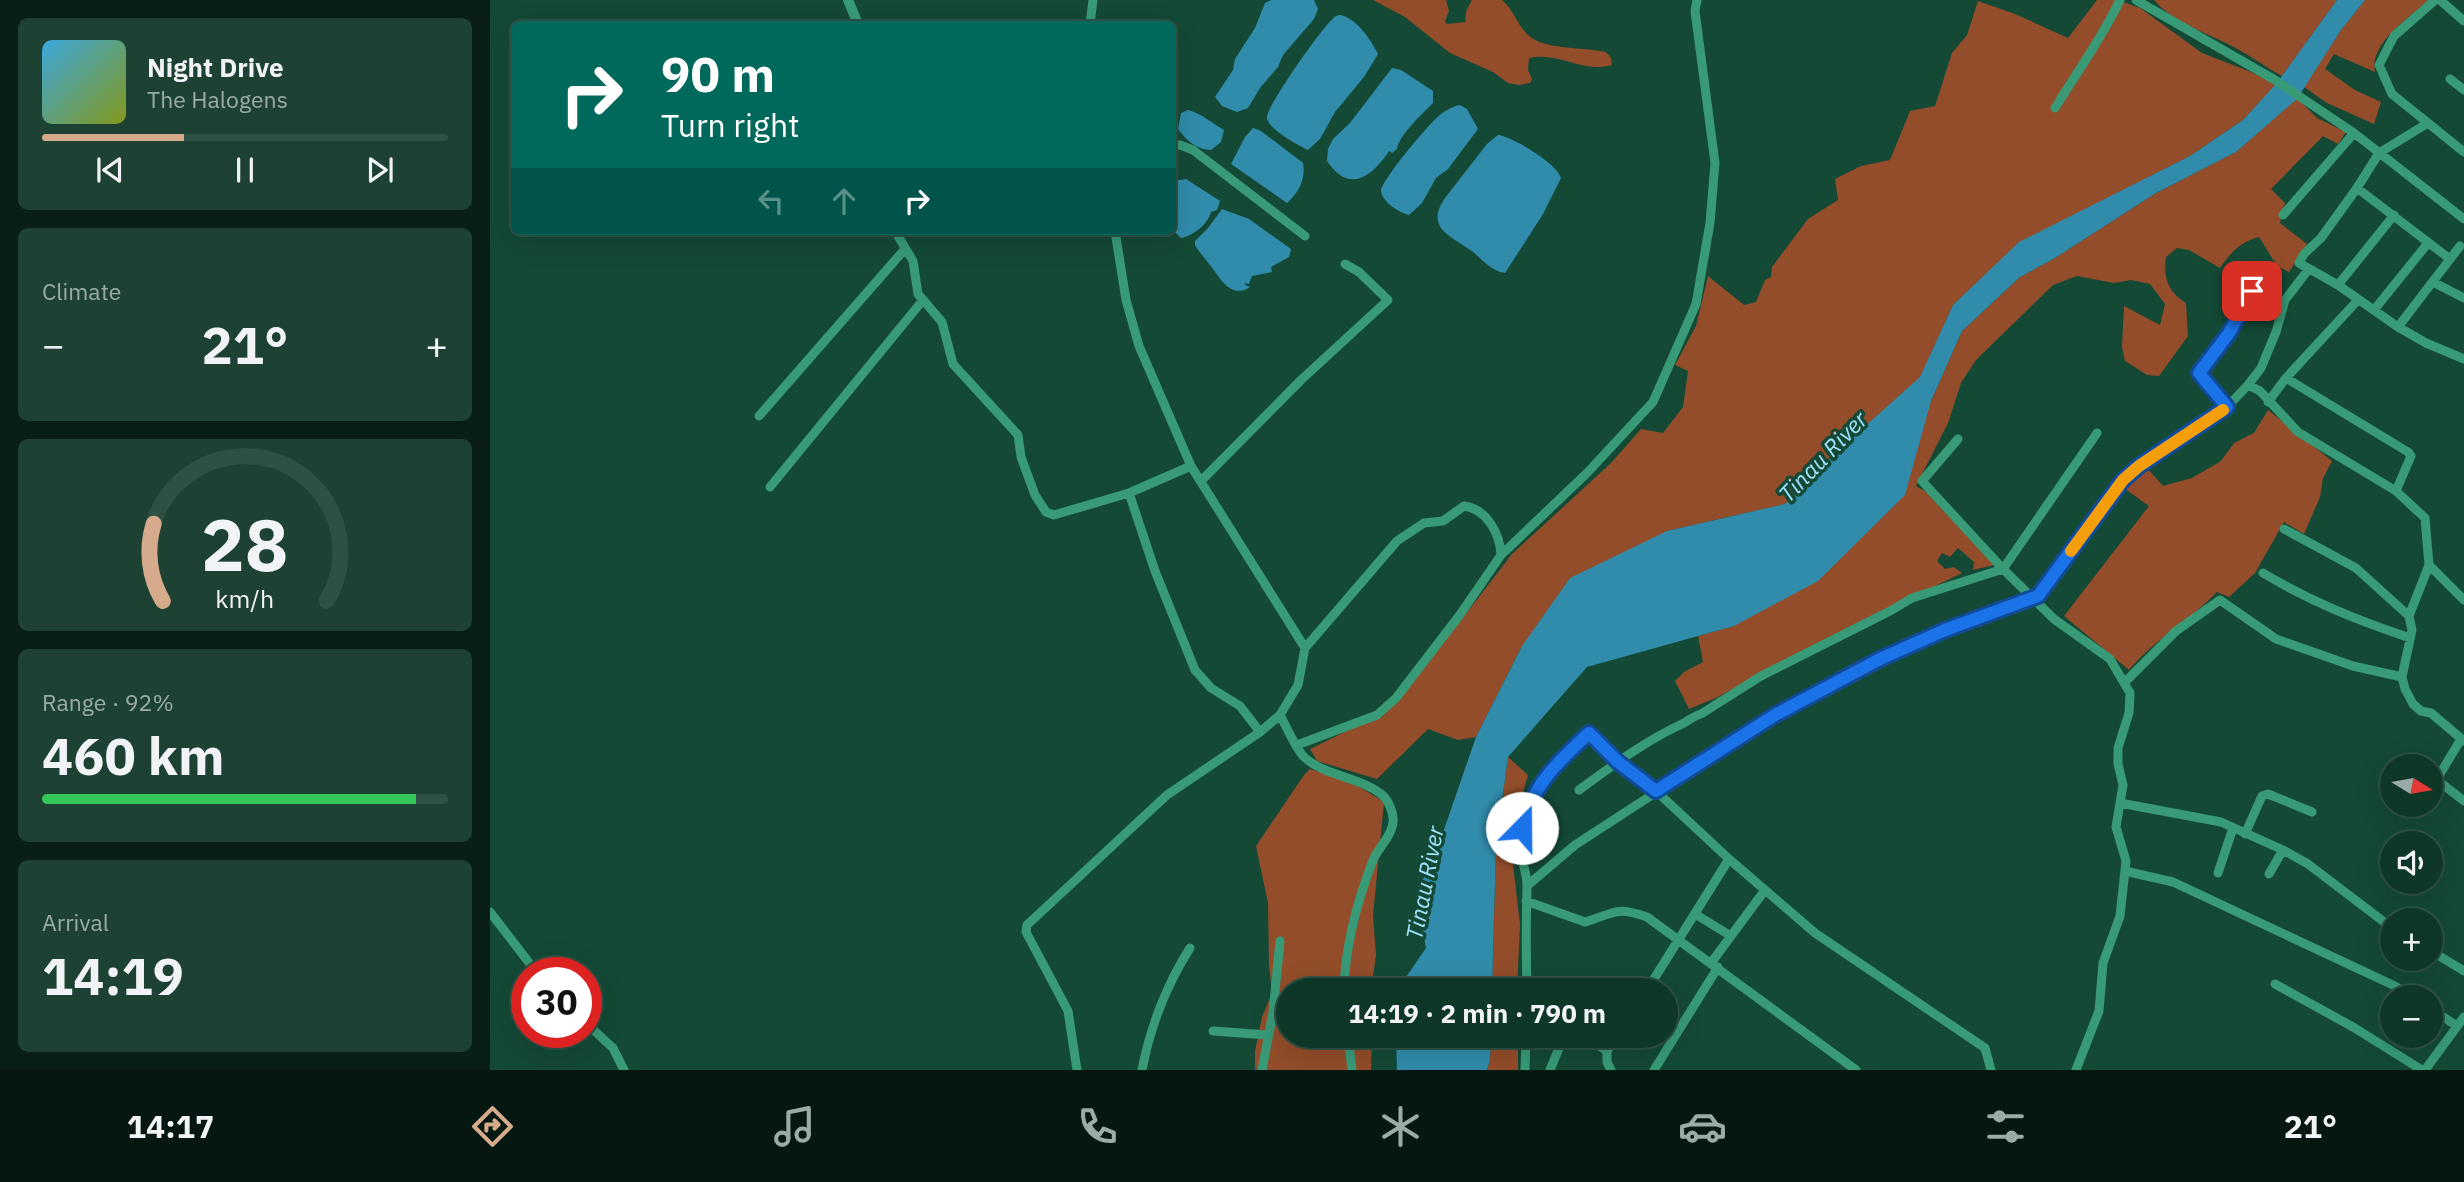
<!DOCTYPE html>
<html lang="en">
<head>
<meta charset="utf-8">
<style>
  :root { --surface:#0f3728; --page:#1d4234; --text:#f1f3f6; --muted:#9baca8; --line:#2f5145; --accent:#d6ab8b }
  body { margin:0; font-family:"IBM Plex Sans",sans-serif; background:var(--page); color:var(--text); height:100vh; display:flex; flex-direction:column; font-size:26px; white-space:nowrap }
  * { box-sizing:border-box; margin:0 }
  p { font-size:23px; color:var(--muted) }
  .icon { flex:none; width:38px; height:38px; fill:none; stroke:currentColor; stroke-width:2; stroke-linecap:round; stroke-linejoin:round }
  .map { position:relative; flex:1; overflow:hidden }
  .side { display:flex; flex-direction:column; gap:18px; padding:18px; background:#081e16; width:490px }
  .side>* { flex:none }
  .top-card { position:absolute; left:21px; top:21px; width:665px; height:214px; border-radius:10px; box-shadow:0 7px 28px #0002,0 0 0 2px var(--line); background:#00695c; color:#fff; overflow:hidden }
  .needle { width:46px; rotate:101deg }
  .buttons { position:absolute; left:1890px; top:754px; display:grid; gap:14px }
  .buttons a { display:grid; place-items:center; width:63px; height:63px; border-radius:50%; background:var(--surface); box-shadow:0 7px 28px #0002,0 0 0 2px var(--line); font-size:35px }
  .speed { position:absolute; left:21px; top:957px; display:flex; gap:14px; font-size:35px; font-weight:700; text-align:center }
  .speed>* { display:grid; place-content:center; width:91px; height:91px; border-radius:50%; background:var(--surface); box-shadow:0 7px 28px #0002,0 0 0 2px var(--line); line-height:1 }
  .speed .limit { border:10px solid #d22; background:#fff; color:#111 }
  .pin { position:absolute; display:grid; place-items:center; width:60px; height:60px; color:#fff; margin:-30px; border-radius:14px; box-shadow:0 4px 10px #0006 }
  .me { position:absolute; width:77px; margin:-38px; rotate:22deg; stroke-linejoin:round; filter:drop-shadow(0 0 5px #0008) }
  .turn { display:flex; align-items:center; gap:24px; height:147px; padding:0 35px; font-size:32px }
  .turn .icon { width:91px; height:91px; stroke-width:2.5 }
  .turn b { display:block; font-size:49px; line-height:60px }
  .lanes { display:flex; align-items:center; height:66px; padding:0 35px; background:#0003; justify-content:center; gap:35px; direction:ltr }
  .lanes .off { opacity:.35 }
  .big { font-size:52px; font-weight:700; line-height:1.1 }
  .side .tile { flex:1; display:flex; flex-direction:column; justify-content:center; gap:10px; min-width:0; padding:0 24px; border-radius:10px; background:var(--page) }
  .side .dial { align-items:center; gap:0 }
  .dial svg { height:182px; overflow:visible; fill:none; stroke:var(--line); stroke-width:7; stroke-linecap:round; text-anchor:middle }
  .dial text { fill:var(--text); stroke:none }
  .song { display:flex; align-items:center; gap:21px }
  .cover { width:84px; height:84px; border-radius:10px; background:linear-gradient(135deg,hsl(200 70% 55%),hsl(70 70% 35%)) }
  .played { height:7px; border-radius:4px; background:linear-gradient(90deg,var(--accent) 35%,var(--line) 35%) }
  .keys { display:flex; justify-content:space-around; direction:ltr }
  .heat { display:flex; justify-content:space-between; align-items:center; font-size:38px; direction:ltr }
  .charge { height:10px; border-radius:5px; background:linear-gradient(90deg,#34c759 92%,var(--line) 0) }
  .trip { position:absolute; left:786px; top:978px; width:402px; height:70px; border-radius:35px; background:var(--surface); box-shadow:0 7px 28px #0002,0 0 0 2px var(--line); font-weight:700; line-height:70px; text-align:center }
  .dock { display:flex; height:112px; justify-content:space-around; align-items:center; background:#061610; color:var(--muted) }
  .dock .icon { width:49px; height:49px }
  .dock .active { color:var(--accent) }
  .dock b { font-size:32px; color:var(--text) }
  main { display:flex; flex:1; min-height:0 }
  .map>svg:first-child { display:block }
  .green { fill:#934d2a }
  .water { fill:#318cab }
  .lines { fill:none; stroke-linecap:round; stroke-linejoin:round }
  .minor { stroke:#389a77; stroke-width:9 }
  .tertiary { stroke:#389a77; stroke-width:10 }
  .route-casing { stroke:#114b97; stroke-width:18 }
  .route { stroke:#1a73e8; stroke-width:12 }
  .slow { stroke:#f59e0b; stroke-width:12 }
  .labels { text-anchor:middle; stroke-width:7; stroke-linejoin:round; paint-order:stroke }
  .water-label { font-size:23px; font-style:italic; fill:#9fe1fc; stroke:#144936 }
</style>
</head>
<body>
<main>
<section class="side">
<div class="tile">
<div class="song"><i class="cover"></i><div><b>Night Drive</b><p>The Halogens</p></div></div>
<div class="played"></div>
<div class="keys"><svg class="icon" aria-label="previous" viewBox="0 0 24 24"><path d="M18 5L8 12l10 7zM5 5v14"/></svg><svg class="icon" aria-label="pause" viewBox="0 0 24 24"><path d="M8 5v14M16 5v14"/></svg><svg class="icon" aria-label="next" viewBox="0 0 24 24"><path d="M6 5l10 7-10 7zM19 5v14"/></svg></div>
</div>
<div class="tile"><p>Climate</p>
<div class="heat"><a>−</a><b class="big">21°</b><a>+</a></div>
</div>
<div class="tile dial"><svg viewBox="0 0 100 80">
<path d="M14 69A42 42 0 1 1 86 69"/>
<path d="M14 69A42 42 0 0 1 10 35" stroke="#d6ab8b"/>
<text x="50" y="56" font-size="32" font-weight="700">28</text>
<text x="50" y="72" font-size="11">km/h</text>
</svg></div>
<div class="tile"><p>Range · 92%</p><b class="big">460 km</b><div class="charge"></div></div>
<div class="tile"><p>Arrival</p><b class="big">14:19</b></div>
</section>
<div class="map">
<svg width="1974" height="1070" viewBox="0 0 1974 1070">
  <rect width="100%" height="100%" fill="#144936"/>
  <path class="green" d="M883,0H956L959,11L955,21L957,24L975,22L976,11L982,0H1012C1024,10 1027,25 1038,35C1053,50 1094,47 1116,52L1121,58L1122,65C1093,74 1070,51 1039,58L1038,70L1042,79L1040,83L1029,85L1018,83L1003,72L960,53L915,17Z
    M1607,0H1627L1650,8L1712,53L1761,72L1786,85L1753,120L1700,156L1529,243L1463,305L1431,377L1363,437L1295,504L1177,531L1032,646L986,737L968,740L938,729L887,779L827,761L820,749L863,728L892,717L924,681L1022,554L1121,463L1151,429L1173,433L1193,407L1198,371L1185,365L1206,326L1218,276L1254,305L1266,302L1275,280L1281,277L1282,267L1318,219L1348,200L1345,179L1371,166L1400,160L1420,111L1445,106L1462,53L1477,35L1488,1L1525,14L1578,38Z
    M1664,0H1847L1792,76C1777,68 1764,58 1749,50C1722,34 1685,25 1664,0Z
    M1875,0H1939C1920,18 1879,42 1885,72L1844,54L1835,69L1865,90L1891,102L1884,124L1837,103L1814,87L1851,30Z
    M1807,98L1827,118L1856,132L1848,144L1833,136L1781,189L1795,203L1790,223L1817,244L1799,272L1787,266L1769,237C1750,242 1741,252 1730,268L1699,250L1687,248L1676,257C1673,278 1678,292 1696,303L1698,336L1669,376L1657,375L1635,361L1632,347L1634,306L1670,325L1675,304L1660,284L1641,280L1624,283L1587,276L1563,285L1486,360L1471,383L1458,423L1426,486L1435,491L1504,565L1483,570L1484,562L1468,548L1460,557L1452,553L1447,561L1455,569L1464,567L1472,573L1314,650L1228,697L1199,709L1185,681L1194,672L1213,662L1208,636L1244,626L1441,401L1472,331L1530,277L1565,258L1666,193L1746,152Z
    M1778,410L1842,461L1833,478L1830,497L1814,534L1794,522L1765,573L1739,597L1727,592C1699,621 1665,639 1639,670L1574,616L1659,506L1631,486L1657,468L1673,486L1702,478L1731,461L1744,443L1764,433Z
    M1018,757L1038,775L1020,838L1030,925L1027,990H1002L1006,844Z
    M820,769L860,781L894,802L883,916L886,955L881,990H798V1036H882L881,1070H765V1051L772,1017L782,993L779,965L778,903L766,846L814,775Z
    M1001,1036H1028V1070H997L1000,1060Z"/>
  <path class="water" d="M781,0H824L828,9L824,19L793,55L788,67L770,88L758,108L747,112L732,106L725,97L743,70L745,59L765,28L775,3Z
    M1847,0H1875L1851,30L1807,99L1746,152L1666,193L1565,258L1530,277L1472,331L1441,401L1415,495L1328,581L1244,626L1097,667L1018,757L1006,844L1002,990H907L936,948L926,894L948,847L986,737L1032,646L1080,578L1177,531L1295,504L1363,437L1430,377L1463,305L1529,242L1700,156L1753,120L1786,84Z
    M851,15C867,19 881,40 888,54L874,77L845,112L830,139L818,150C808,145 776,128 777,117C777,106 836,21 846,16C848,15 850,15 851,15Z
    M902,68L911,70L943,91V103C933,113 909,135 907,149L902,153L899,151C882,177 859,194 837,161L838,149L843,139L860,123Z
    M970,105L977,109L988,129L958,169L946,178L932,203L919,215C910,213 892,202 891,191C891,181 940,122 951,114C957,110 963,106 970,105Z
    M698,110C711,113 723,124 734,130L731,142L721,150C707,150 696,140 688,129L691,113Z
    M763,128L771,131L813,163C816,179 809,192 797,203L741,164L755,137Z
    M1008,135C1021,136 1067,163 1071,178L1053,214L1015,273C1001,271 993,260 983,252C962,236 934,229 955,198L997,144Z
    M696,179L730,201L727,210L721,212C718,224 703,236 691,238L683,230V181Z
    M732,209L759,219L801,249L799,257L781,267L782,272L762,276L759,284L755,283V285L760,287C740,300 730,277 719,264C714,257 709,252 705,245V241L718,228Z
    M906,1036H1001L1000,1060L997,1070H907Z"/>
  <g class="lines">
    <path class="minor" d="M1646,0L1785,80L1864,133L1793,215
      M1945,0L1904,36L1889,65L1902,94L1974,152
      M1950,0L1974,21
      M600,24L603,0
      M1960,79L1974,90
      M1565,108C1587,72 1612,38 1630,0
      M1938,123L1889,153L1867,188L1831,238L1814,254L1809,263L1848,285L1908,327L1936,343L1974,359
      M1864,133L1974,219
      M682,146L690,145L703,150L815,236
      M1867,188L1960,259
      M405,231L423,261L428,294L452,322L463,364L528,435L531,457L545,495L556,512L564,515L639,493L701,466
      M625,231L636,300L649,346L701,466L815,648L808,685L790,715
      M1943,282L1974,298
      M1848,285L1904,215
      M1884,310L1938,243
      M1908,327L1970,246
      M1796,378L1918,452L1921,456L1906,491
      M1758,385L1770,391L1808,432L1906,491L1935,518L1939,565L1974,600
      M1778,402L1796,378L1868,300
      M1737,407L1709,373L1739,333L1762,291
      M269,416L415,249
      M711,481L811,380L898,300L869,272L855,264
      M280,487L433,300
      M639,493L665,571L705,670L721,688L750,706L770,732
      M1794,529L1866,568L1919,616
      M1939,565L1919,616L1922,630L1912,677L1915,689L1923,704L1931,711L1941,713L1974,741
      M1773,573C1821,602 1867,620 1920,638
      M815,648L907,541L934,523L953,521L974,506C997,509 1010,534 1011,555
      M1634,683L1686,631L1730,600L1786,639L1863,666L1912,677
      M807,745L887,715L906,698L969,616L1011,555L1097,473L1163,402L1206,304L1220,223L1225,163L1205,11L1207,0
      M1947,780L1974,801
      M1941,789L1971,739
      M1089,790C1122,766 1155,741 1192,724C1199,721 1203,716 1211,714L1271,676L1402,610L1422,598L1513,569L1432,481L1468,439
      M1630,803L1731,822L1793,850L1818,864L1902,928
      M1925,812L1930,805
      M1755,834L1772,796L1778,794L1822,812
      M1635,871L1683,882L1905,986L1923,998
      M1728,873L1743,828
      M1779,874L1793,850
      M1038,885L1085,845L1285,715L1390,659L1456,630L1548,596L1633,480L1649,466L1737,407L1758,385L1771,368L1786,332L1795,300L1818,270
      M1036,901L1095,922C1125,913 1124,906 1157,917L1366,1070
      M0,912L47,973
      M1205,914L1241,936
      M1941,951L1974,971
      M1221,963L1275,890
      M1785,984L1863,1027L1932,1070
      M1037,990C1036,956 1036,922 1037,888C1038,873 1030,859 1030,845C1031,797 1066,764 1099,733L1128,762L1166,791L1239,859L1325,933L1495,1048L1501,1070
      M1157,990L1239,859
      M1941,1009L1967,1026
      M96,1023L123,1048L134,1070
      M723,1031L778,1035
      M858,1036L862,1070
      M1095,1036L1117,1051V1062L1121,1070
      M1117,1051L1127,1036
      M587,1070L578,1011L536,932L537,925L677,795L770,732L790,715C796,726 806,749 814,757C835,776 869,777 891,794C898,799 904,813 903,822C902,836 888,848 883,860C867,902 855,946 854,990
      M652,1070C660,1028 677,984 700,948
      M772,1070L783,1012L790,941
      M1035,1070L1036,1036
      M1060,1070L1074,1036
      M1164,1070L1228,967
      M1586,1070L1609,1011L1613,963L1630,916L1636,861L1626,827L1633,785L1628,764V748L1639,713L1640,693L1620,659L1564,619L1513,569L1607,433
      M1935,1070L1974,1017"/>
    <path class="tertiary" d="M358,0L368,24"/>
  </g>
  <g class="lines">
    <g class="route-casing">
      <path id="route" d="M1032,828C1042,785 1068,762 1099,733L1128,762L1166,791L1285,715L1390,659L1455,630L1548,596L1633,480L1649,466L1737,407L1709,373L1739,333L1762,291"/>
    </g>
    <use href="#route" class="route"/>
    <path class="slow" d="M1581,551L1633,480L1649,466L1733,410"/>
  </g>
  <g class="labels">
    <g class="water-label">
      <text transform="translate(1333 457) rotate(-46)" y="8">Tinau River</text>
      <text transform="translate(935 883) rotate(-79)" y="8">Tinau River</text>
    </g>
  </g>
</svg>
<div class="buttons">
<a><svg class="needle" viewBox="-14 -14 28 28"><path d="M0-13l5 13h-10z" fill="#e53935"/><path d="M0 13l5-13h-10z" fill="#9baca8"/></svg></a>
<a><svg class="icon" aria-label="sound" viewBox="0 0 24 24"><path d="M4 9h4l5-4v14l-5-4H4zM17 9q2 3 0 6"/></svg></a>
<a>+</a>
<a>−</a>
</div>
<div class="speed"><div class="limit">30</div></div>
<div class="pin" style="left:1762px;top:291px;background:#d93025"><svg class="icon" aria-label="arrive" viewBox="0 0 24 24"><path d="M6 21V4h12l-3 4 3 4H6"/></svg></div>
<svg class="me" style="left:1032px;top:828px" viewBox="-20 -20 40 40"><circle r="19" fill="#fff"/><path d="M0-13L10 11 0 6-10 11z" fill="#1a73e8"/></svg>
<div class="trip">14:19 · 2 min · 790 m</div>
<div class="top-card">
<div class="turn"><svg class="icon" aria-label="right" viewBox="0 0 24 24"><path d="M7 20v-9h11M14 6l5 5-5 5"/></svg><div><b>90 m</b>Turn right</div></div>
<div class="lanes"><svg class="icon off" aria-label="left" viewBox="0 0 24 24"><path d="M17 20v-9H6M10 6l-5 5 5 5"/></svg><svg class="icon off" aria-label="ahead" viewBox="0 0 24 24"><path d="M12 20V5M6 11l6-6 6 6"/></svg><svg class="icon" aria-label="right" viewBox="0 0 24 24"><path d="M7 20v-9h11M14 6l5 5-5 5"/></svg></div>
</div>
</div>
</main>
<nav class="dock">
<b>14:17</b>
<svg class="icon active" aria-label="directions" viewBox="0 0 24 24"><path d="M12 3l9 9-9 9-9-9zM9 14v-3h6M13 9l2 2-2 2"/></svg>
<svg class="icon" aria-label="music" viewBox="0 0 24 24"><path d="M9 18V5l10-2v13"/><circle cx="6" cy="18" r="3"/><circle cx="16" cy="16" r="3"/></svg>
<svg class="icon" aria-label="phone" viewBox="0 0 24 24"><path d="M5 4h4l2 5-3 2q2 4 5 5l2-3 5 2v4C11 20 4 13 5 4z"/></svg>
<svg class="icon" aria-label="climate" viewBox="0 0 24 24"><path d="M12 3v18M4 7l16 10M4 17L20 7"/></svg>
<svg class="icon" aria-label="car" viewBox="0 0 24 24"><path d="M5 17H2v-5l4-1 3-4h7l3 4 3 1v5h-3M9 17h6M6 11h13"/><circle cx="7" cy="17" r="2"/><circle cx="17" cy="17" r="2"/></svg>
<svg class="icon" aria-label="filters" viewBox="0 0 24 24"><path d="M4 7h16M4 17h16"/><circle cx="9" cy="7" r="2"/><circle cx="15" cy="17" r="2"/></svg>
<b>21°</b>
</nav>
</body>
</html>
